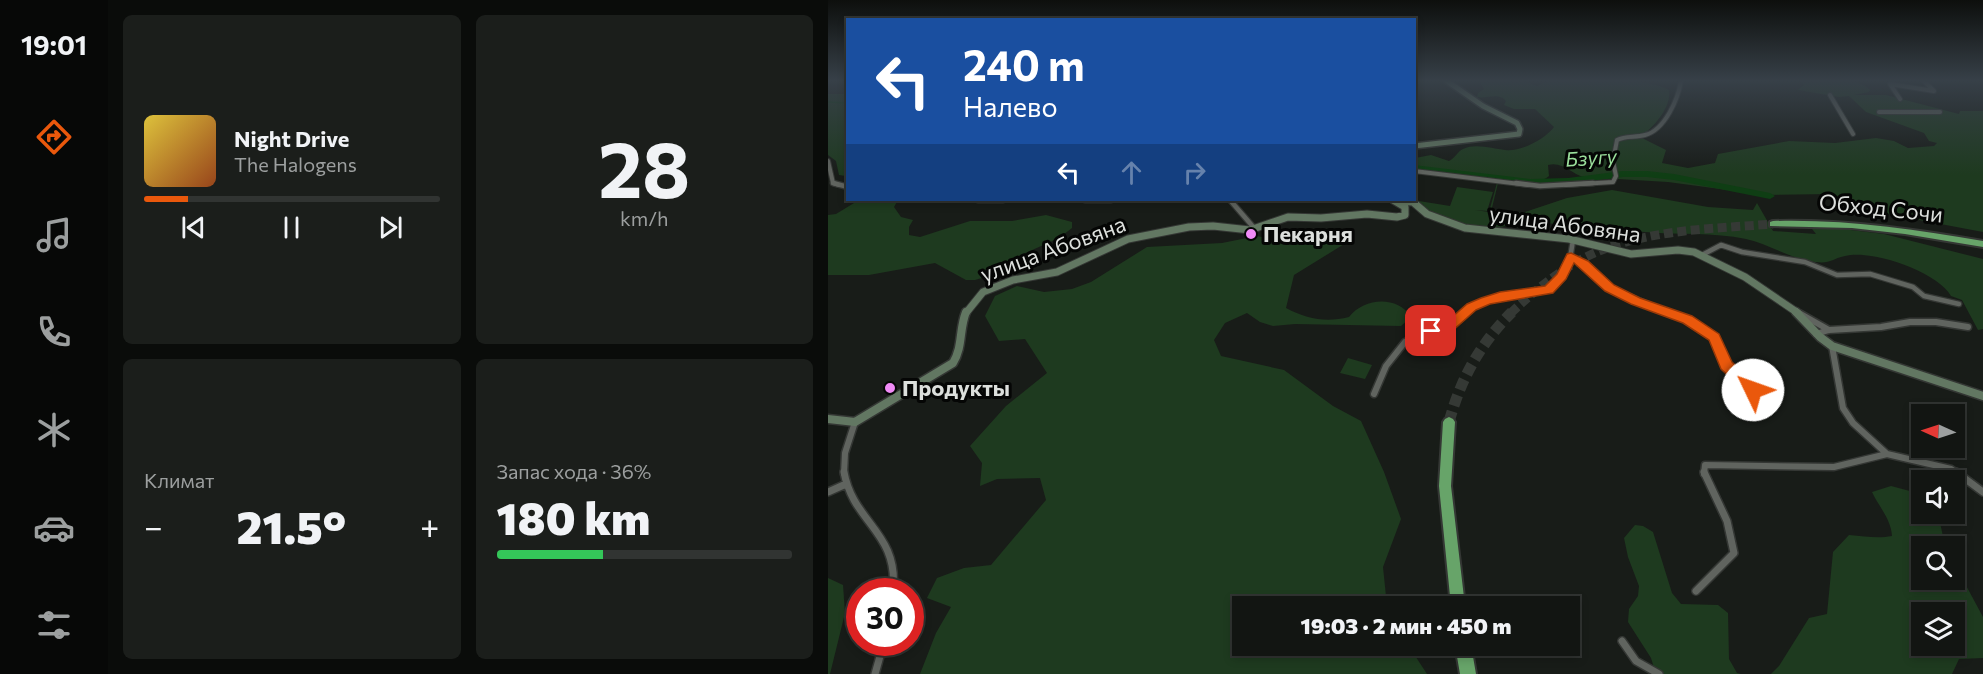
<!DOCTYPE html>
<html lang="ru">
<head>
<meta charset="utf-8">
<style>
  :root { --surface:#121512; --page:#1b1e1b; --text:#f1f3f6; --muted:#9c9f9f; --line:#313432; --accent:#ea580c }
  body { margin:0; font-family:Commissioner,sans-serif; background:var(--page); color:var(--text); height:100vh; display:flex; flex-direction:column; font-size:22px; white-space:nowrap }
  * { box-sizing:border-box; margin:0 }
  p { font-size:20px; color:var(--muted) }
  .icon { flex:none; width:33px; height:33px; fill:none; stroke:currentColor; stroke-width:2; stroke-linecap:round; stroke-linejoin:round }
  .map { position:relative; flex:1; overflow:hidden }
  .side { display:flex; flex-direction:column; gap:15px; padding:15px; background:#0a0c0a; width:720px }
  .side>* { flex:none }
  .guide { position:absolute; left:18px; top:18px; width:570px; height:183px; border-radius:0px; box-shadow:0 3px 9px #0003,0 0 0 2px var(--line); background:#1a4fa0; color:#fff; overflow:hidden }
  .needle { width:39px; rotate:273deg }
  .buttons { position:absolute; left:1083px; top:404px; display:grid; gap:12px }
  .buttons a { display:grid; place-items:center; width:54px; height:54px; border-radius:0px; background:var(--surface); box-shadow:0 3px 9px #0003,0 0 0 2px var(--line); font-size:30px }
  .speed { position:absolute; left:18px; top:578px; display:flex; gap:12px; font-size:30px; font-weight:700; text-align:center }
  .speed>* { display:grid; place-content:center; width:78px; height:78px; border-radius:50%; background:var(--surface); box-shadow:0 3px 9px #0003,0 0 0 2px var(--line); line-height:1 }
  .speed .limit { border:9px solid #d22; background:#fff; color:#111 }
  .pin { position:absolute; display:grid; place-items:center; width:51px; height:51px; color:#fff; margin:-26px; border-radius:12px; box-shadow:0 3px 9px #0006 }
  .me { position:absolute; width:66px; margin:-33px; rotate:312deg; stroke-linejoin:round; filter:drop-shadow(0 0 4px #0008) }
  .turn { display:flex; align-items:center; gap:21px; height:126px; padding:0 18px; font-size:27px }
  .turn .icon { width:78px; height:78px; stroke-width:2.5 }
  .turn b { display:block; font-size:42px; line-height:51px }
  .lanes { display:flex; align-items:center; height:57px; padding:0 18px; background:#0003; justify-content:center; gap:30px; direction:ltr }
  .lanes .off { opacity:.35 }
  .big { font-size:45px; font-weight:800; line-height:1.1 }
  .side .card { flex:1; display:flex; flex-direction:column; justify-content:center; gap:9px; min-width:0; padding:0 21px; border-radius:9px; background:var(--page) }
  .side .dial { align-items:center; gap:0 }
  .dial b { font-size:78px; line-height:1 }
  .song { display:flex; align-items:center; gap:18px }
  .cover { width:72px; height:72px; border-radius:9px; background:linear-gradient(135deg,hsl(50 70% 55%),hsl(20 70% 35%)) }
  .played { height:6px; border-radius:3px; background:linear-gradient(90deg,var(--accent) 15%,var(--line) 15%) }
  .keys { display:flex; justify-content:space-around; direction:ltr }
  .heat { display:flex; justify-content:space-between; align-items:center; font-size:33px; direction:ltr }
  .charge { height:9px; border-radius:4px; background:linear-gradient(90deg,#34c759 36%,var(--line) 0) }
  .side .tiles { flex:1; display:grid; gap:15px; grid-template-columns:repeat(2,1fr) }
  .trip { position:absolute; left:404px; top:596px; width:348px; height:60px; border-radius:0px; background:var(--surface); box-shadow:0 3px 9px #0003,0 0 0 2px var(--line); font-weight:800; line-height:60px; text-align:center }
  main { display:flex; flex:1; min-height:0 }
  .tabs { display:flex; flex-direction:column; width:108px; justify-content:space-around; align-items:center; background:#070807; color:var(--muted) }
  .tabs .icon { width:42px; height:42px }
  .tabs .active { color:var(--accent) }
  .tabs b { font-size:27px; color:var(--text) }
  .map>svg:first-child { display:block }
  .green { fill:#1e3a1f; fill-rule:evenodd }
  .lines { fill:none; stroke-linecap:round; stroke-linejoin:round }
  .stream { stroke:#0f3e14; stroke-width:1.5 }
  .river { fill:#0f3e14; fill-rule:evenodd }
  .highway-tunnel-far1 { stroke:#353935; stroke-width:9; stroke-dasharray:9 4.5; stroke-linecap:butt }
  .highway-tunnel { stroke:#353935; stroke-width:11; stroke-dasharray:11 6; stroke-linecap:butt }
  .street-far3-casing { stroke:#343734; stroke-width:6 }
  .street-far2-casing { stroke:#343734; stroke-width:7 }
  .street-far1-casing { stroke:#343734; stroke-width:9 }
  .street-casing { stroke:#343734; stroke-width:10 }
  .secondary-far2-casing { stroke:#343734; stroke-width:8 }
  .secondary-far1-casing { stroke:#343734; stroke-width:9 }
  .secondary-casing { stroke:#343734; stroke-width:11 }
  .highway-casing { stroke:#343734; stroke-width:4 }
  .street-far3 { stroke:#60645f; stroke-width:4 }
  .street-far2 { stroke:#60645f; stroke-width:4.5 }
  .street-far1 { stroke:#60645f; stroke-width:6 }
  .street { stroke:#60645f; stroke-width:7 }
  .secondary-far2 { stroke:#627762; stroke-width:5 }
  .secondary-far1 { stroke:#627762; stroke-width:7 }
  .secondary { stroke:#627762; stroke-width:8 }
  .highway { fill:#67a469; fill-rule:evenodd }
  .route { fill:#ea580c; stroke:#983908; stroke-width:1.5 }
  .poi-dot { fill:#f08bf6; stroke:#050605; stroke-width:2 }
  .labels { text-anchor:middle; stroke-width:6; stroke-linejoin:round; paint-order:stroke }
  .far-water-label { font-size:20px; font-style:italic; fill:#9adf9b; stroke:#050605 }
  .street-label { font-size:22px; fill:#dcdfdc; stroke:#050605 }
  .poi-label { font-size:22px; font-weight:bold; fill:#dcdfdc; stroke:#050605; text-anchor:start }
</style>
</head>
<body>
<main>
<nav class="tabs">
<b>19:01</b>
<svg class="icon active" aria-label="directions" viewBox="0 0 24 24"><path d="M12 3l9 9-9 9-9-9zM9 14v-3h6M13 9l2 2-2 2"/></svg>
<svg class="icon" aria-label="music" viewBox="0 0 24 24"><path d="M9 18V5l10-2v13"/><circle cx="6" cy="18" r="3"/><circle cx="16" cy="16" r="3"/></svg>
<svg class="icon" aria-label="phone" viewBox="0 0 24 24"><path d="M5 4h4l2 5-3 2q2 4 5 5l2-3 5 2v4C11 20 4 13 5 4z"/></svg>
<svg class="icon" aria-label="climate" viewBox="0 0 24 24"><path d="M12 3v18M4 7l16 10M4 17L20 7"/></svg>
<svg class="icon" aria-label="car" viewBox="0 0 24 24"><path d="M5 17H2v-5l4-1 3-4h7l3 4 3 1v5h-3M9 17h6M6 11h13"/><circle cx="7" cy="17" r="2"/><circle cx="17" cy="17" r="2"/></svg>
<svg class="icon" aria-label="filters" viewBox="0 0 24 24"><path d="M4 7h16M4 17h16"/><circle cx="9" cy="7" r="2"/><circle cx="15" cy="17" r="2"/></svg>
</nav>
<section class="side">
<div class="tiles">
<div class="card">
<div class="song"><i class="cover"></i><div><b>Night Drive</b><p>The Halogens</p></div></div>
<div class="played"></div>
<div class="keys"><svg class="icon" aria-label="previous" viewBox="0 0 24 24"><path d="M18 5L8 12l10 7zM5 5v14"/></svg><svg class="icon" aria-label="pause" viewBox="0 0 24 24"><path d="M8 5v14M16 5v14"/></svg><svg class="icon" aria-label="next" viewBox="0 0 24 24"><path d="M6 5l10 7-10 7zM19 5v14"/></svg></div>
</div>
<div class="card dial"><b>28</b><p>km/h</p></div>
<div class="card"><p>Климат</p>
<div class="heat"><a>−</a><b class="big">21.5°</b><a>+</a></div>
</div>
<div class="card"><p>Запас хода · 36%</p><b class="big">180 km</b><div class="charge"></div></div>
</div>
</section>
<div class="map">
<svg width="1155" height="674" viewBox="0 0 1155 674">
  <rect width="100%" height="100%" fill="#181c18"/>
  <path class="green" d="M651,81H698L709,86L719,81C756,81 808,74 841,90C844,107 825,128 812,137L838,150L834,163L860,168L887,163L890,154L961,141L1007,143L1048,138L1066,141L1080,148L1106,146L1109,143L1101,141L1096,133L1038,112L1021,96L1011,97L970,90L976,85L973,81C993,81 1027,75 1042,90L1041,92L1026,95H1058L1131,114L1132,111H1155V232L1054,213L1007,200L1008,198L1003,194L937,195L840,182L756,177C743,174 735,161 720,165L721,176C710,186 686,180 671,179L663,212L678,214L697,212L739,198L784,190L880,207L925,210L929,203L945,231L988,234L981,225L1056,234L1155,259V329L1150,330L1134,300L1123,296C1110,272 1044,249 1017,256C1003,259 1003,264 987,262C962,259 941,244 918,239C885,232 851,235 818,232C795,231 772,230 749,227C730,225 710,221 691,220C682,220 679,227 670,228C651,230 600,220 591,201L622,206L629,187L665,192L659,211L647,210L661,212L670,179L587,170V158L603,155L621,161C627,158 630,151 635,149C648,143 665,149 677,150C693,152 717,139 726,127L707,109H686L676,105L678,101C671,92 659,99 649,97L650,93L656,89Z
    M0,94H19L18,176L11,175L8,161L0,155Z
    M31,200H70L66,207L73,217L85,220L81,227V235L92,237L142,221H184L218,215L244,222V228L231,238L182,260L167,274L147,280H138L107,263L41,275H0V215L8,214Z
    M517,233L526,238L466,275L458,308C479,319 498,323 521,317C536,298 569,295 583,317L573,326L467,324L445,326L432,322L419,313L397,323L386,340L393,356L456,370L505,406L533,421L556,472L573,519L555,567L559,606H414V645H580L599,674H92L108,633L123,607L99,598L109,578L136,568L163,565L218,500L212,478L169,479L152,486L154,463L142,446L178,406L219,373L197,339L171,341L157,316L167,296L189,286L216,292L244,289L263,282L319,247L394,243L429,236L448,240L493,238Z
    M520,358L544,365L537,379L512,373Z
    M1063,486L1093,494L1094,513H1110L1117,546H1094V579H1126L1127,565L1155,617V658L1131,659L1124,674H943L951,666L981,618L999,614L1005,552L1021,535C1037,536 1049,539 1064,536C1063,519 1051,507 1044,492ZM1094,612H1126V645H1094Z
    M807,525L815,526L825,532L844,593L853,604L890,605L900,613L901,659L909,673L913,674H828L823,658L800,622L801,609L810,596L811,586L800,557L796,538Z
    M0,578L15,585L17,613L2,674H0Z"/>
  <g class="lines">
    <path class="stream" d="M0,102L20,103"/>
    <path class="river" d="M586,165L702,179L740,178L795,171H819L846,174L942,193L947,196L942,199L846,180L819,177H795L740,184L702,185L586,171Z"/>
    <path class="highway-tunnel-far1" d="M683,313C704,293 729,272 756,258C813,229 883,229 945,224"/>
    <path class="highway-tunnel" d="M621,422C633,378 652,344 684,312"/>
    <g class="street-far3-casing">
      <path id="street-far3" d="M1002,95L1025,134
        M1072,99L1062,84L1106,91L1096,81
        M1051,112H1112
        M0,161L5,183L11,185
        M586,171L700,185
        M737,185L785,182L788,176L785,161L789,140C798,135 807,138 817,135C837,130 850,99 853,81"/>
    </g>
    <g class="street-far2-casing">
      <path id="street-far2" d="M5,183L20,187
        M688,183L712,186L765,183
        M150,200H175
        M257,200H283
        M402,200L427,229
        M874,255L893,245L914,252L977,262L1009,275L1042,274L1085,287L1096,296L1131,304
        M743,257L756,264L782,288L841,313
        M635,313C647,305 660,300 674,297C694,292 721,294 734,276C742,266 743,252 745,240"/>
    </g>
    <g class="street-far1-casing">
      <path id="street-far1" d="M837,312L859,320L887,337L898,365L939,402
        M971,313L1001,330
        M988,334L1001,330L1053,327L1082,322H1108L1140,327
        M1004,346L1015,408L1025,423L1059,454
        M546,394L558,366L577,342L596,333L616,330L637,312
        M16,474L17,453L27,422
        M876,474L877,465L1006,467L1059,454L1123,469L1130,474"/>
    </g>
    <g class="street-casing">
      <path id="street" d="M16,472C25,523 71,532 65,591
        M1128,472L1155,492
        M0,492L18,484
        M868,591L906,553L899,521L876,472
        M794,641L808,661L831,674
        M47,674L56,642"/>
    </g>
    <g class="secondary-far2-casing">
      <path id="secondary-far2" d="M586,146L691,134L692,129L689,123L655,106L619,81"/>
    </g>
    <g class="secondary-far1-casing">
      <path id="secondary-far1" d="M569,201L585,202L599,214L637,228L741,239L803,254L850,250L866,252L917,277L970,313
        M138,313L155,292L185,280L229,272L300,239L361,227L385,226L422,230L460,217L493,218L539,214L569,217L577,215V207L565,200"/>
    </g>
    <g class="secondary-casing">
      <path id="secondary" d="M968,312L992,337L1004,346L1155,396
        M0,419L27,422L125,363C135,347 131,329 138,312"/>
    </g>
    <g class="highway-casing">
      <path id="highway" d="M945,221C1016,219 1085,229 1155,241V247L1077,234L1024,228L942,226V222Z
        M621,417L625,419L627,422L623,486L637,606H623L611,486L615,422L617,419Z
        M627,645H643L648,674H632Z"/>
    </g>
    <use href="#street-far3" class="street-far3"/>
    <use href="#street-far2" class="street-far2"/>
    <use href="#street-far1" class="street-far1"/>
    <use href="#street" class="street"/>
    <use href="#secondary-far2" class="secondary-far2"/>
    <use href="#secondary-far1" class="secondary-far1"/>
    <use href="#secondary" class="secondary"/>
    <use href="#highway" class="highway"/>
  </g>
  <linearGradient id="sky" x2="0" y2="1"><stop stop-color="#0d0f0d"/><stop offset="0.46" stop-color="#374048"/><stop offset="1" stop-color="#374048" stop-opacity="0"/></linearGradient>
  <rect width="1155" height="175" fill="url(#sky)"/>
  <path class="route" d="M743,253L760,261L786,285L812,298L864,316L891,334L904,362L930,386L932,390L930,394H920L893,369L881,340L855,323L803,304L777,291L746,263L738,279L725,293L662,304L648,310L623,332L603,336L596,331L598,327L615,325L639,304L653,298L672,292L717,286L729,274L739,254Z"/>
  <g class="poi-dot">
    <circle cx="423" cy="234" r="6"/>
    <circle cx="62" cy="388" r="6"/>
  </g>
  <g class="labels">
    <g class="far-water-label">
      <text transform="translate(763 158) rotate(-4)" y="7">Бзугу</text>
    </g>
    <g class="street-label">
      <text transform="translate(1053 208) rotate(6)" y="8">Обход Сочи</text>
      <text transform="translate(737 224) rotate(8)" y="8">улица Абовяна</text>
      <text transform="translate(225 249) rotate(-20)" y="8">улица Абовяна</text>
    </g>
    <g class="poi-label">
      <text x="435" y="242">Пекарня</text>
      <text x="74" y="396">Продукты</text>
    </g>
  </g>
</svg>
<div class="buttons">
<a><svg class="needle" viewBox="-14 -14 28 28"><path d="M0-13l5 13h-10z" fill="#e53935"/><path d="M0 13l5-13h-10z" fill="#9c9f9f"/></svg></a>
<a><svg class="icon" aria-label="sound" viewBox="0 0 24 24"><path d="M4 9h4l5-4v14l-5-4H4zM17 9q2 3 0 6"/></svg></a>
<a><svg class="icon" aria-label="search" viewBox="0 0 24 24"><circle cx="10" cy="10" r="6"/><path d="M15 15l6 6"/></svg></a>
<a><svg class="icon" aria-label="layers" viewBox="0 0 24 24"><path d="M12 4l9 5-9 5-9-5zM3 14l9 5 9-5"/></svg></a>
</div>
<div class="speed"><div class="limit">30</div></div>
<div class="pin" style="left:603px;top:331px;background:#d93025"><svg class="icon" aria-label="arrive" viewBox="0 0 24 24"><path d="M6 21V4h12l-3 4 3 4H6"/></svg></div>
<svg class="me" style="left:925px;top:390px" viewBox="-20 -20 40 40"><circle r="19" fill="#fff"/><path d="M0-13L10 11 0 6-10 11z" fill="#ea580c"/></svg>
<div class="trip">19:03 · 2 мин · 450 m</div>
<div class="guide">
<div class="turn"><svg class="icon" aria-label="left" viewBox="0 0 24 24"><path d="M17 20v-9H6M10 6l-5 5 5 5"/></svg><div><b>240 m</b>Налево</div></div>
<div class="lanes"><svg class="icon" aria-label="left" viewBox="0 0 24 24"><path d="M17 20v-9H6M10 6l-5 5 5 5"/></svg><svg class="icon off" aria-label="ahead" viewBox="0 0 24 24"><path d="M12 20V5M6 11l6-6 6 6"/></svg><svg class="icon off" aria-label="right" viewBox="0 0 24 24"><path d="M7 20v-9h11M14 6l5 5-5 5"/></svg></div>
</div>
</div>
</main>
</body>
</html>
